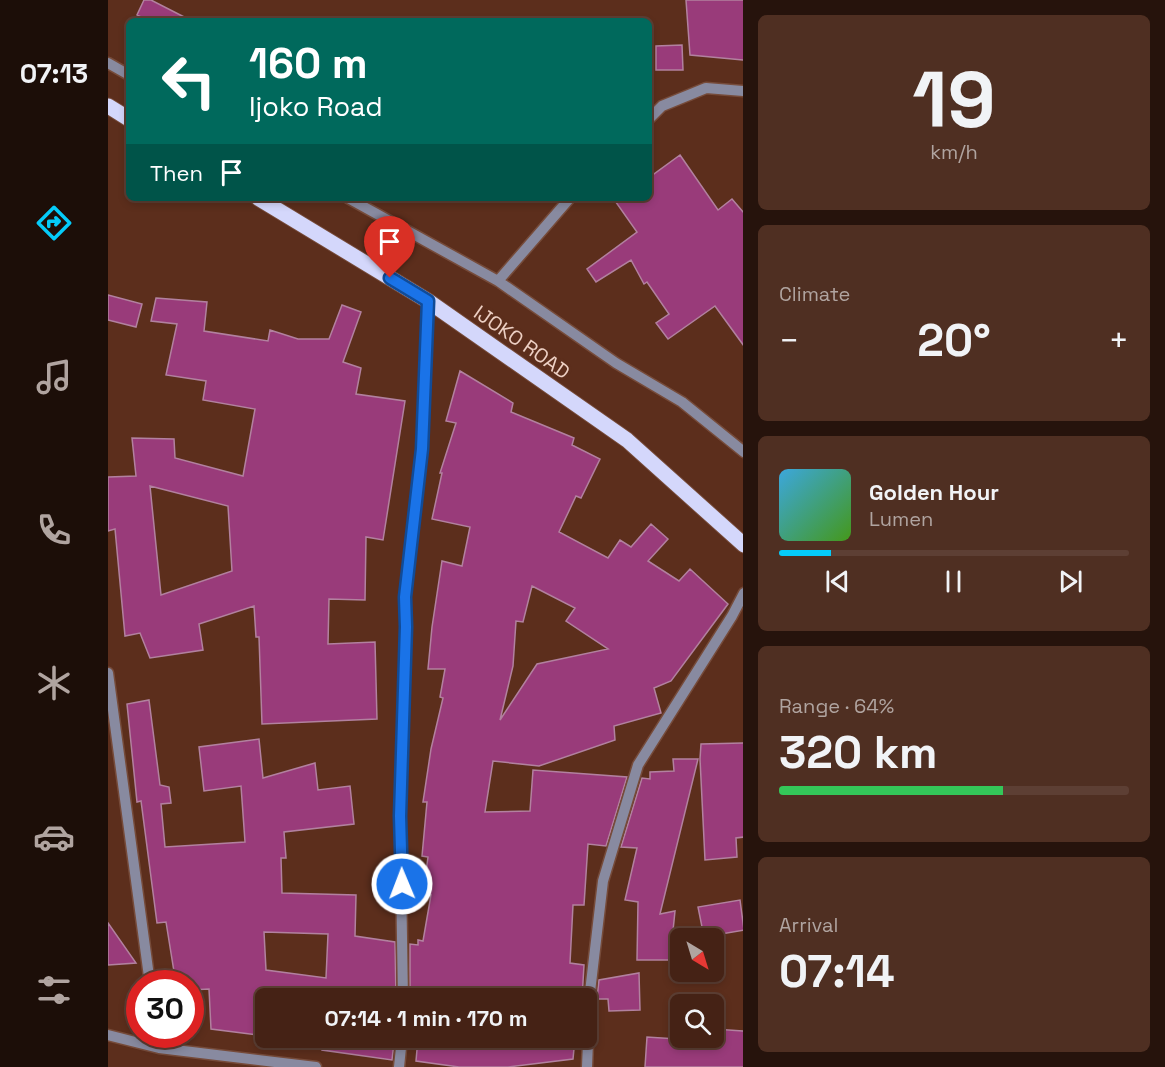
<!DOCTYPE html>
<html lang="en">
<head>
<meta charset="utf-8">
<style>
  :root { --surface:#452215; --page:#4f2f22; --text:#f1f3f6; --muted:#b0a4a0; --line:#5d3f34; --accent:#05cbf9 }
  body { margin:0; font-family:"Space Grotesk",sans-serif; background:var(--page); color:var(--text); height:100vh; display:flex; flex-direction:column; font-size:22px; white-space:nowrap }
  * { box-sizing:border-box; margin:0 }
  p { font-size:20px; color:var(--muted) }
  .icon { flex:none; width:33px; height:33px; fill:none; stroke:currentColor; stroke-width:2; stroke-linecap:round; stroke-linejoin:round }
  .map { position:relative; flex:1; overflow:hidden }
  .panel { display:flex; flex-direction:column; gap:15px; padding:15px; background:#26130c; width:422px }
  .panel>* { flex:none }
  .hud { position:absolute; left:18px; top:18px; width:526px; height:183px; border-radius:9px; box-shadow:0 3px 9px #0003,0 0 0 2px var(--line); background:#00695c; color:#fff; overflow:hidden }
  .needle { width:39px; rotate:142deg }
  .tools { position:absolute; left:562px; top:928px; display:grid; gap:12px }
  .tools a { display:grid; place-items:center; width:54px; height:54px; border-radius:9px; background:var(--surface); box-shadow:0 3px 9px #0003,0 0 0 2px var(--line); font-size:30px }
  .speed { position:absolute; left:18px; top:970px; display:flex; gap:12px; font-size:30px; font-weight:700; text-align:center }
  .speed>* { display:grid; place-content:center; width:78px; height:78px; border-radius:50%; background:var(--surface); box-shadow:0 3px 9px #0003,0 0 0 2px var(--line); line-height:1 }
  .speed .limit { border:9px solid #d22; background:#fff; color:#111 }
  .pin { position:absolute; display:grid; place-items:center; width:51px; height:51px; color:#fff; margin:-62px -26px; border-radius:50% 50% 50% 0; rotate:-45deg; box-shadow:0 0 6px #0007 }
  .pin .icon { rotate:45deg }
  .me { position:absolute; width:66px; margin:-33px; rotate:359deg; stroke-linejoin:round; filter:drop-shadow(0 0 4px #0008) }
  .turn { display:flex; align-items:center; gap:21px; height:126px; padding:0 24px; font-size:27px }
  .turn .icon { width:78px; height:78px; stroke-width:2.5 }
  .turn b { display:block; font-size:42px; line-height:51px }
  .then { display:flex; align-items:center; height:57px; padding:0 24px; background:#0003; gap:12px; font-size:22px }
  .big { font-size:45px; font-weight:800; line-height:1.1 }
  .panel .widget { flex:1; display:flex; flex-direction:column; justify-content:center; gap:9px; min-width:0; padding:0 21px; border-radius:9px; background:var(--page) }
  .panel .dial { align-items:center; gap:0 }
  .dial b { font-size:78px; line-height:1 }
  .song { display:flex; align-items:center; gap:18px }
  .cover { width:72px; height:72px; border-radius:9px; background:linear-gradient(135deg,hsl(200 70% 55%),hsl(100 70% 35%)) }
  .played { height:6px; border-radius:3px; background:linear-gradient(90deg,var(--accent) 15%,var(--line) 15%) }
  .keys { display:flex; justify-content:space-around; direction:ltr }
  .heat { display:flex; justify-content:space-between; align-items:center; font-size:33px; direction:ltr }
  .charge { height:9px; border-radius:4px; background:linear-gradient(90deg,#34c759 64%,var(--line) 0) }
  .trip { position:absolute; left:147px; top:988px; width:342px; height:60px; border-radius:9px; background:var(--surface); box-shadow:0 3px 9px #0003,0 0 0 2px var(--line); font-weight:800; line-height:60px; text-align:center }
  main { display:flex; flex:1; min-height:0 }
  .tabs { display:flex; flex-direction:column; width:108px; justify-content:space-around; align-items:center; background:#1c0e08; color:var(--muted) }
  .tabs .icon { width:42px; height:42px }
  .tabs .current { color:var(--accent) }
  .tabs b { font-size:27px; color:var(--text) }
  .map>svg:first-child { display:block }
  .building { fill:#993b7a; stroke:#b2819f; stroke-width:1.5; fill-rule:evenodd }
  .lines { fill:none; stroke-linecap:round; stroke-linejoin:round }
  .minor-casing { stroke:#764b3a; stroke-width:13 }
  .major-casing { stroke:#764b3a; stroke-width:17 }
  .minor { stroke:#888aa0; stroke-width:10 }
  .major { stroke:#d4d7fb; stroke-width:15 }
  .route-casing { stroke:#114b97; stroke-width:15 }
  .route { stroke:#1a73e8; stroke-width:10 }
  .labels { text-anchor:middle; stroke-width:6; stroke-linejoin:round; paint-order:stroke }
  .street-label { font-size:20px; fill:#edd0c4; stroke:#5c2e1c }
</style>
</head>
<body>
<main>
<nav class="tabs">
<b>07:13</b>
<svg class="icon current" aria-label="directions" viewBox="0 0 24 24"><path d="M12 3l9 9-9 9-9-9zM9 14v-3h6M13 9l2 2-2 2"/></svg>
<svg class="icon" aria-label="music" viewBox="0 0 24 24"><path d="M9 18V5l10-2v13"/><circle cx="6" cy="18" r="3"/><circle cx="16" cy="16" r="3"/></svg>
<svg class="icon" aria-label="phone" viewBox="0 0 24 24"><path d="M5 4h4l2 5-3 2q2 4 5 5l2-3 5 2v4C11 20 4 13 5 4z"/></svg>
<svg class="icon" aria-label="climate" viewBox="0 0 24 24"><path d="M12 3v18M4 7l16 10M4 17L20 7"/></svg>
<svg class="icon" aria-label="car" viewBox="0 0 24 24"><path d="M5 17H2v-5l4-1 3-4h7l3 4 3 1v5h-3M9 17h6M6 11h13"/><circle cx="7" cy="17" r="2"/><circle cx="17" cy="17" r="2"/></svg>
<svg class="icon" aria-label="filters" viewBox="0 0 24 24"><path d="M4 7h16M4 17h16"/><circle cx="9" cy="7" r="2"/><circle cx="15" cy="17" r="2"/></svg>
</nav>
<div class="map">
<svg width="636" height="1067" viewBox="0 0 636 1067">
  <rect width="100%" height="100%" fill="#5c2e1c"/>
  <path class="building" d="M36,0H43L84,21H41L29,15Z
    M578,0H636V60L582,55Z
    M574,45L575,70H548V46Z
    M572,155L610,210L624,199L636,213V346L607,306L560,339L548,323L561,314L539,282L536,284L523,260L488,282L479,269L529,232L505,198H542V177Z
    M0,295L34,304L28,327L0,320Z
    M48,298L99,302L96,331L160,341L162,330L190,339H221L234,305L253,312L235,362L253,368L248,394L297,401L275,540L258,537L257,600L221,599L220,644L267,642L269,719L154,724L151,637H148L146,606L91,624L95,650L42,658L32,633L17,636L7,529L0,531V477L28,476L24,438L66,439L67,458L135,476L147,409L95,400L98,381L58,375L69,324L43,321ZM42,486L120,506L124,571L53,595Z
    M352,371L405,403L403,412L466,438L464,445L492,459L473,498L468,496L451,532L500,558L512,540L523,547L543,524L560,539L540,561L571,581L582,569L620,604L563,681L546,688L553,713L506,726L507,740L431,766L385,761L377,812L422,811L425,770L519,777L498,846L480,844L476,905H465L462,963L476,965L474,999H302V944L310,945V940L315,941L323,895L315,894L320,857L314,856L319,802H315L323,749L335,698L332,697L337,669H320L324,627L334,561L354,566L362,527L324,519L334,473H332L348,423L338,421ZM424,586L467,608L458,621L500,649L429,664L392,720L405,666L408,621L415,622Z
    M41,700L52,785L61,787L63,803L53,804L57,847L137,842L133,786L96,791L91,747L151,739L155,778L207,763L210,790L242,786L246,824L176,832L178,858H173L174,893L248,895L247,936L287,942L288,999H158V1036L103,1029L101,989L82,990V984H68L58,922L49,923L33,801L29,802L19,704ZM156,932L220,934L218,978L158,970Z
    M636,743V837L628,838L629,857L597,860L592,759L593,744Z
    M565,759H590L552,914L567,911L562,960H529L530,902L517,900L529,848L513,847L534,778L542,779V772L566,771Z
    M632,900L636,930L596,937L590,907Z
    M0,923L28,963L0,965Z
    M531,973L532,1010L501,1011L500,999H489L491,980Z
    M606,1029L636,1031V1067H537L539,1037L600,1041L601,1038H606Z
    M215,1038H282L286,1042L284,1060L214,1050Z
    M310,1038H467L465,1059L400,1067H351L308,1061Z"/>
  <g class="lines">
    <g class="minor-casing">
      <path id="minor" d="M0,63L21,75
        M542,118L554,106L598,88L636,91
        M240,198L390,281L508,363L574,402L636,452
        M390,281L462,198
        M0,673L42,984
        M295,999L292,816L298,627L297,598L314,449L320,301
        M0,1035L51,1048L208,1067
        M291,1067L294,1038
        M479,1067L482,992L495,881L530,765L624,616L636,593"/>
    </g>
    <g class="major-casing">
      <path id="major" d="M0,106L21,119
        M150,198L320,301L519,440L636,545"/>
    </g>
    <use href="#minor" class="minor"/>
    <use href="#major" class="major"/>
  </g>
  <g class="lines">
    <g class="route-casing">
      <path id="route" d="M282,278L320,301L314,449L297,597L298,627L292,816L294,884"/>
    </g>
    <use href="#route" class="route"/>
  </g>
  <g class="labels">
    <g class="street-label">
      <text transform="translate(414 342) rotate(35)" y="7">IJOKO ROAD</text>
    </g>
  </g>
</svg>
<div class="tools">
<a><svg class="needle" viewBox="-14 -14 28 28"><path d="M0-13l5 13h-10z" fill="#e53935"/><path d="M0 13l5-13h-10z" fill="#b0a4a0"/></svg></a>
<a><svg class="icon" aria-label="search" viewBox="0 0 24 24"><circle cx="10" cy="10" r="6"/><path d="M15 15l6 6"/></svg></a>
</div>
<div class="speed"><div class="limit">30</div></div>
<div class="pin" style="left:282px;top:278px;background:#d93025"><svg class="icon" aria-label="arrive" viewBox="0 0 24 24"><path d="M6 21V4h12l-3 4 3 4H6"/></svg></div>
<svg class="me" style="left:294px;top:884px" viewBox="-20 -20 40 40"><circle r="17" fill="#1a73e8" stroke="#fff" stroke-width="3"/><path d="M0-11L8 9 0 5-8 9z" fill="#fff"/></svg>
<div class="trip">07:14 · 1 min · 170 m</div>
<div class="hud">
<div class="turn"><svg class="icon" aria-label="left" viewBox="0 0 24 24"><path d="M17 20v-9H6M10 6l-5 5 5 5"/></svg><div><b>160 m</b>Ijoko Road</div></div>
<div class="then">Then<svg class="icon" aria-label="arrive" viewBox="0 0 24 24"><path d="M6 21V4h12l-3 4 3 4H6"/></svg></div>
</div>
</div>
<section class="panel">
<div class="widget dial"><b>19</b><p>km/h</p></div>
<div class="widget"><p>Climate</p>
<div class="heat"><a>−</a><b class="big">20°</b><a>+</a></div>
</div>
<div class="widget">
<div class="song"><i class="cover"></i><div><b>Golden Hour</b><p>Lumen</p></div></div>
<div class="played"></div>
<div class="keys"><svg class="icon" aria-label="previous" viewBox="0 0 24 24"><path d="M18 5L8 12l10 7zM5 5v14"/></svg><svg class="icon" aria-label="pause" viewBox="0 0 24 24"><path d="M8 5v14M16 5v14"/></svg><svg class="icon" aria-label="next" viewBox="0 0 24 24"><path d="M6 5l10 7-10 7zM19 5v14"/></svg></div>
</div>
<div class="widget"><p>Range · 64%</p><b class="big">320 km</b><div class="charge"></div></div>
<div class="widget"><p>Arrival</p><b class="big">07:14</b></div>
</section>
</main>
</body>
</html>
